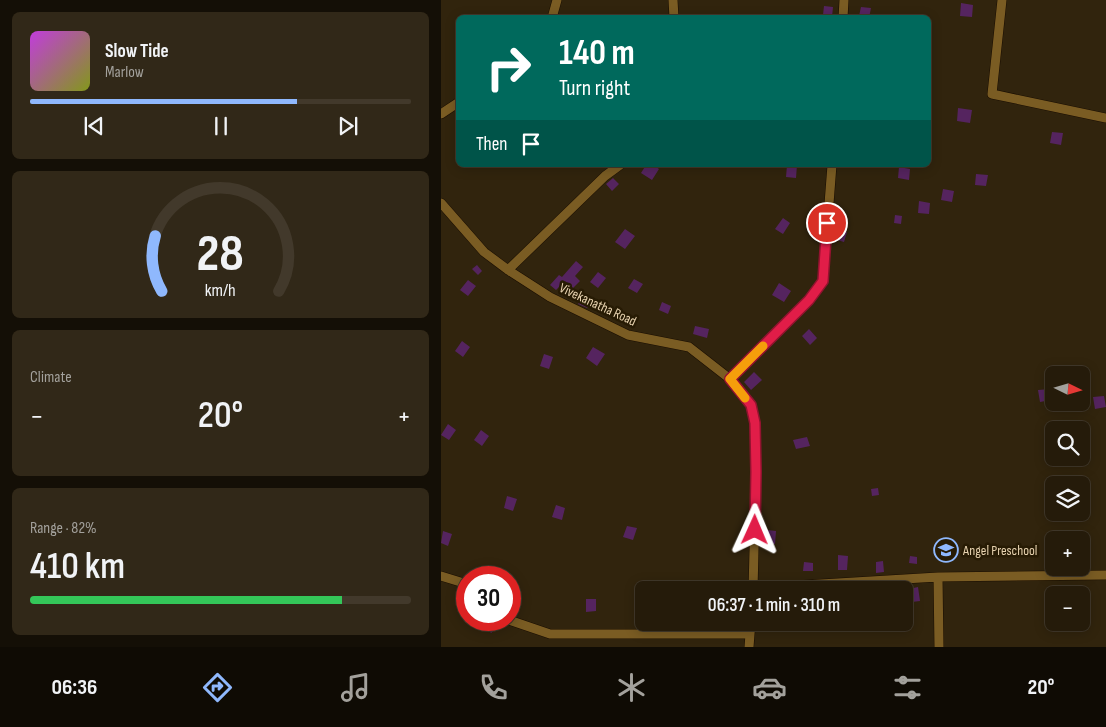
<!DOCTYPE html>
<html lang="en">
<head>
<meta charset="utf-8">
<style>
  :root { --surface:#251b0a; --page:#312818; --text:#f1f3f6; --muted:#a3a19c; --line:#42392b; --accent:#8fb8fd }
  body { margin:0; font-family:"Sofia Sans Condensed",sans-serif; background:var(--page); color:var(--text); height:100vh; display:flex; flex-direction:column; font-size:19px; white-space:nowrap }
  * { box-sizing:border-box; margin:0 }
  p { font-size:16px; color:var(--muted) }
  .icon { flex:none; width:28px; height:28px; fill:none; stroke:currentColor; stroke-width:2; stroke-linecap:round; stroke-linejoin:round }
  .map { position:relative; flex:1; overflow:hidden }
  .drawer { display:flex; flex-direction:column; gap:12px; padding:12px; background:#140f06; width:441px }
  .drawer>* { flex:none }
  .banner { position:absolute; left:15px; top:15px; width:475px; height:152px; border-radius:8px; box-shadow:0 2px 12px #0003,0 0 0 1px var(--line); background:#00695c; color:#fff; overflow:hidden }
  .needle { width:32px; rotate:95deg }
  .tools { position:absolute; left:604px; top:366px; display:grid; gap:10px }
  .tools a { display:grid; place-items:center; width:45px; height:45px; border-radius:8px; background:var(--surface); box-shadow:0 2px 12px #0003,0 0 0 1px var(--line); font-size:25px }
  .speed { position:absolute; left:15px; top:566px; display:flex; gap:10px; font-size:25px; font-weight:700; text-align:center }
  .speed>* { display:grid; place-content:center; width:65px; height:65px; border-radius:50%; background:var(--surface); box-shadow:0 2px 12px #0003,0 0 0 1px var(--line); line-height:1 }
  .speed .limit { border:8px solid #d22; background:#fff; color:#111 }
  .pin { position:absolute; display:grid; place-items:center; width:42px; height:42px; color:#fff; margin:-21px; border:2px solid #fff; border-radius:50%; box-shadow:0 1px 5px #0007 }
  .me { position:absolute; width:55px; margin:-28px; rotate:1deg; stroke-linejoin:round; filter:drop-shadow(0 0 4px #0008) }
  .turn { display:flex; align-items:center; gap:18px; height:105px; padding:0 20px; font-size:22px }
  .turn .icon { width:65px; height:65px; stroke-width:2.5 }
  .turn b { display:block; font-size:35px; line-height:42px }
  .then { display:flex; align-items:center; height:48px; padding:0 20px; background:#0003; gap:10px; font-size:19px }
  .big { font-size:38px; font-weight:600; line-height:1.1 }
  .drawer .card { flex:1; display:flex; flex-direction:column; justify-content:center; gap:8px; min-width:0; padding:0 18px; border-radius:8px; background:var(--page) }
  .drawer .dial { align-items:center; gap:0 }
  .dial svg { height:130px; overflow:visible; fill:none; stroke:var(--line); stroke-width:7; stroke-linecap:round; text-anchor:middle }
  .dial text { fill:var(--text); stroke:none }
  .song { display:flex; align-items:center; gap:15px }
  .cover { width:60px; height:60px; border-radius:8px; background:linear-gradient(135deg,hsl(290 70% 55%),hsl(70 70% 35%)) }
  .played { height:5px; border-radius:2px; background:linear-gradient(90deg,var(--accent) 70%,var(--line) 70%) }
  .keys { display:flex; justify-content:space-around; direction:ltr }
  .heat { display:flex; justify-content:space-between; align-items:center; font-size:28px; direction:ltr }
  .charge { height:8px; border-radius:4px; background:linear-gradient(90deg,#34c759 82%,var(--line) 0) }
  .trip { position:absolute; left:194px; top:581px; width:278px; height:50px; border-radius:8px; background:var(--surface); box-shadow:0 2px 12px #0003,0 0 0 1px var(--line); font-weight:600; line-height:50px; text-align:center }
  .tabs { display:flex; height:80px; justify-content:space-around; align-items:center; background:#0f0b04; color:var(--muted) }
  .tabs .icon { width:35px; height:35px }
  .tabs .current { color:var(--accent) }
  .tabs b { font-size:22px; color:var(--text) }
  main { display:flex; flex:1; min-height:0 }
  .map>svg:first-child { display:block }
  .building { fill:#55245f }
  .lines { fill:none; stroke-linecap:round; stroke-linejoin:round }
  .minor-casing { stroke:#190d00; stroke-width:10 }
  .minor { stroke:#7a5c23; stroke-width:9 }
  .route-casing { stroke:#92132f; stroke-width:12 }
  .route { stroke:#e11d48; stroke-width:9 }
  .slow { stroke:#f59e0b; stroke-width:9 }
  .labels { text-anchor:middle; stroke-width:5; stroke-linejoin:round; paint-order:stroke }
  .street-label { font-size:14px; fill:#e7d2af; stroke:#271b04 }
  .poi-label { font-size:14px; fill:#e7d2af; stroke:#271b04; text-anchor:start }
</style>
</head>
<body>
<main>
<section class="drawer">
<div class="card">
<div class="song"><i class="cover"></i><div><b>Slow Tide</b><p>Marlow</p></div></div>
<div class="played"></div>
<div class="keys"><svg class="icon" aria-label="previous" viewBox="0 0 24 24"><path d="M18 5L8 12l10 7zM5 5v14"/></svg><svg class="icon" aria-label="pause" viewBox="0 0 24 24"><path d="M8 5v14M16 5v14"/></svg><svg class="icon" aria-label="next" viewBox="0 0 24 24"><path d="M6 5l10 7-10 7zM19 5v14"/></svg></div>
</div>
<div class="card dial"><svg viewBox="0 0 100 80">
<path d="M14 69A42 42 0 1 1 86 69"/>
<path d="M14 69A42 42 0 0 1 10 35" stroke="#8fb8fd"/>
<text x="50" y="56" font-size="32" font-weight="700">28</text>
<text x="50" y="72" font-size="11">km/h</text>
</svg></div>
<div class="card"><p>Climate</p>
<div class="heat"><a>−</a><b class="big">20°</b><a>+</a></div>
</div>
<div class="card"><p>Range · 82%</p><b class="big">410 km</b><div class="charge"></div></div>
</section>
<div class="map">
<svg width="665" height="647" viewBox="0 0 665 647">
  <rect width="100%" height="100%" fill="#31240d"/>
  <path class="building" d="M520,3L532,5L531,17L519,16Z
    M383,6L392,7L391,17L382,15Z
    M420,7L430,8L428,18L418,16Z
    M517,108L531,110L529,123L516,121Z
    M611,132L622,133L620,145L609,143Z
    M205,165H212L218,169L211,180L200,173Z
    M346,165H356L355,178L345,177Z
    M458,167L469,169L468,180L457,178Z
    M535,174L547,175L545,186L534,185Z
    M172,178L178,184L171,191L165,184Z
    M502,189L513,191L511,202L500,200Z
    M478,201L489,203L488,214L477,213Z
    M454,215L461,216L460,224L453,223Z
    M342,218L349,223L342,234L334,229Z
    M184,229L194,236L184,249L174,242Z
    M395,230L406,232L403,242L393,239Z
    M135,261L142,267L134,276L139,281L132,288L124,281L115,290L109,285L118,275L121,277Z
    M36,265L41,271L37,275L31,269Z
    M157,272L165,278L157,288L149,282Z
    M193,279L202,284L196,293L187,288Z
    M27,280L35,286L27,296L19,290Z
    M338,283L350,291L343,302L331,295Z
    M145,294L153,300L146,308L137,304Z
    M221,302L230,306L227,314L218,310Z
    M254,326L268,329L266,338L252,334Z
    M368,329L376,338L369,345L361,336Z
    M21,341L29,347L22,357L14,351Z
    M152,347L164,354L156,366L145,358Z
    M103,354L112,357L108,369L99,366Z
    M313,372L321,380L310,390L303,382Z
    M609,389L610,400L599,402L597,390Z
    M663,396L665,407L654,409L652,397Z
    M7,424L15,430L8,440L0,435Z
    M40,430L48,436L41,446L33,440Z
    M366,437L369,446L355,449L352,440Z
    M437,488L438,495L431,496L430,489Z
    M66,496L76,499L72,511L63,508Z
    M115,505L124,508L121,520L111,517Z
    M186,526L196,528L192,540L182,537Z
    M326,530L335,531L334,544L324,543Z
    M2,531L11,534L7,546L0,543Z
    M397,555L407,556L406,570H397Z
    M469,556L476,557V564L468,563Z
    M442,561L443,572L435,573V562Z
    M363,562L372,563V571H362Z
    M477,587L479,601L471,602L468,589Z
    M145,599H155V611L145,612Z
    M52,623L56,628L50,633L46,628Z"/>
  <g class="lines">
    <g class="minor-casing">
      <path id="minor" d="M232,0L233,18
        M561,0L551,94L665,118
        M111,18L116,0
        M402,18L403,0
        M0,114L18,102
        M0,203L43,252L67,270L109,297L187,335L248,347L289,379L310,405L314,423L315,472L312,590
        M67,270L164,176L179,165
        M289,379L368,300L382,281L391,165
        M0,576L26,584
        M497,577L498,647
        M312,588L497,577L665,575
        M68,620L109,634H309
        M308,647L310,622"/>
    </g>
    <use href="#minor" class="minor"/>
  </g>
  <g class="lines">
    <g class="route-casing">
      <path id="route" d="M314,530L315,472L314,423L310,405L289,379L368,300L382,281L386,223"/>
    </g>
    <use href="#route" class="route"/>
    <path class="slow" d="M304,398L289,379L322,346"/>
  </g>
  <defs>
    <g id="school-ring" transform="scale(1.25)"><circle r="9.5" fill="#271b04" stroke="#8fb8fd" stroke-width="1.5"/><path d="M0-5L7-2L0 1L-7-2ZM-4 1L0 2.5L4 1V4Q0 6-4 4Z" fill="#8fb8fd"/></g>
  </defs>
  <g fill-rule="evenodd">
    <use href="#school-ring" x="505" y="550"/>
  </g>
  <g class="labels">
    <g class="street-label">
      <text transform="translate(157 304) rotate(25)" y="5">Vivekanatha Road</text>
    </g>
    <g class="poi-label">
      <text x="522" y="555">Angel Preschool</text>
    </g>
  </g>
</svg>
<div class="tools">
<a><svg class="needle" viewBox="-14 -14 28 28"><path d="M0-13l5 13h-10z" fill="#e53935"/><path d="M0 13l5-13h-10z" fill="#a3a19c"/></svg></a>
<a><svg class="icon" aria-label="search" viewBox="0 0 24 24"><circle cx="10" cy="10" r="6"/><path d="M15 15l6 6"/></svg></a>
<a><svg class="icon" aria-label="layers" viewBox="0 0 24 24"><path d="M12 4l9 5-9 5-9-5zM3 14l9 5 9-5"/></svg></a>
<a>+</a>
<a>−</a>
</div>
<div class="speed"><div class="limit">30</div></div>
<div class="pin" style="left:386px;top:223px;background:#d93025"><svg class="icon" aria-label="arrive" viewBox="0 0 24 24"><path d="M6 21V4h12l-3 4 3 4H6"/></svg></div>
<svg class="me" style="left:314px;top:530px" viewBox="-20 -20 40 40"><path d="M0-17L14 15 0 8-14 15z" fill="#e11d48" stroke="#fff" stroke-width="4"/></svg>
<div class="trip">06:37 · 1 min · 310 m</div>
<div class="banner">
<div class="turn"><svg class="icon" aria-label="right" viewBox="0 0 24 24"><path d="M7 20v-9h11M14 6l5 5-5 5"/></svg><div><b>140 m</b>Turn right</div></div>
<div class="then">Then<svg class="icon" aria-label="arrive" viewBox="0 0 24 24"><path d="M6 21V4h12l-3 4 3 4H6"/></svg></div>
</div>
</div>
</main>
<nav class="tabs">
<b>06:36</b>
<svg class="icon current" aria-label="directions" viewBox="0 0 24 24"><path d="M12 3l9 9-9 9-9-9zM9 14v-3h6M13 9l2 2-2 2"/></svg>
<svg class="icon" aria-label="music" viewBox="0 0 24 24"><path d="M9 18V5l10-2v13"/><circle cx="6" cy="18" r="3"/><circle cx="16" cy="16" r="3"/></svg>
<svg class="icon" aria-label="phone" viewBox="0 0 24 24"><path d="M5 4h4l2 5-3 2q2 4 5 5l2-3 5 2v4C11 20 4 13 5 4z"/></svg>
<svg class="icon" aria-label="climate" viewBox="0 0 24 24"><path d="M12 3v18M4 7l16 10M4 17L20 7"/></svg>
<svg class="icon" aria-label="car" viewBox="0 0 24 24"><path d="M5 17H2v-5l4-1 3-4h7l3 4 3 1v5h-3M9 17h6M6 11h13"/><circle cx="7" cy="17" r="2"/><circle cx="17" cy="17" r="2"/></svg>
<svg class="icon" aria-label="filters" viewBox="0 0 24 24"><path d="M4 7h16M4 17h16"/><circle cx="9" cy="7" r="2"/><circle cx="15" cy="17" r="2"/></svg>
<b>20°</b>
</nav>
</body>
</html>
